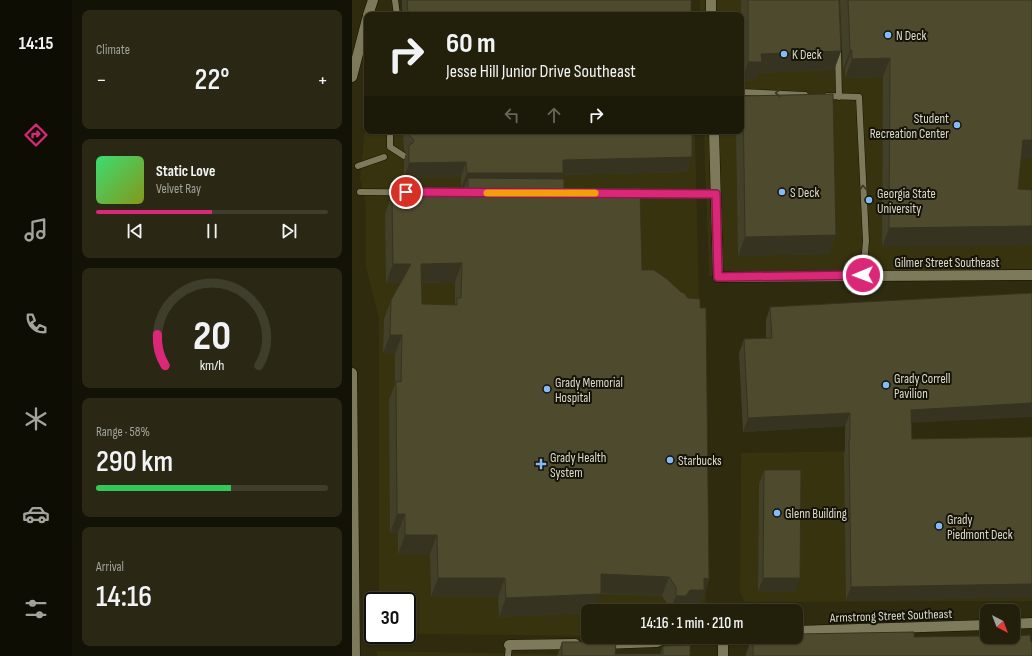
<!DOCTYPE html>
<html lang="en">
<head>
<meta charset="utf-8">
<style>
  :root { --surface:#22200b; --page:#2a2814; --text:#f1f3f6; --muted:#a2a39d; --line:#3f3e2c; --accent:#db2777 }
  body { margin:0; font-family:"Sofia Sans Condensed",sans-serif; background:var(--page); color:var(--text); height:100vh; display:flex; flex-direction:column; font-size:15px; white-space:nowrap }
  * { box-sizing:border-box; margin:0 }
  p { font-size:13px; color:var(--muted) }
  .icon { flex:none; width:22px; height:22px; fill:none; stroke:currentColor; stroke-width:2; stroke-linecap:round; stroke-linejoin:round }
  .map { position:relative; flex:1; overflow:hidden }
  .panel { display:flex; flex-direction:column; gap:10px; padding:10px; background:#131206; width:280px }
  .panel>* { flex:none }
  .top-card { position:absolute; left:12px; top:12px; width:380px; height:122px; border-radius:8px; box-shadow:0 1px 3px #0004,0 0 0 1px var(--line); background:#22200b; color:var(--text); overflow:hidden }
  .needle { width:26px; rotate:138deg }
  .tools { position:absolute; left:628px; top:604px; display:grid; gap:8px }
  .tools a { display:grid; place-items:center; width:40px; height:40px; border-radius:8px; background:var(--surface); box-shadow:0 1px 3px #0004,0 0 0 1px var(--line); font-size:20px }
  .speed { position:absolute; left:12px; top:592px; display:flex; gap:8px; font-size:20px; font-weight:700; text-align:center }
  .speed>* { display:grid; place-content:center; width:52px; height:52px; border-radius:50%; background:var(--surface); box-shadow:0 1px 3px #0004,0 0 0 1px var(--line); line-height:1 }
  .speed .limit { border:2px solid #111; border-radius:6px; background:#fff; color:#111 }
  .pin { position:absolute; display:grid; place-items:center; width:34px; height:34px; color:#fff; margin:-17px; border:2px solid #fff; border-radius:50%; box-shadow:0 1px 4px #0007 }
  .me { position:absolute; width:44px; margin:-22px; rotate:269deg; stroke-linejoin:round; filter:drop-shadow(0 0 3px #0008) }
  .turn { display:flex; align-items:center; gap:14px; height:84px; padding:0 16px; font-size:18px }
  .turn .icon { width:52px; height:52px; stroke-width:2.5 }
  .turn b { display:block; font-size:28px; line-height:34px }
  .lanes { display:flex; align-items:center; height:38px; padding:0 16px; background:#0003; justify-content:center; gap:20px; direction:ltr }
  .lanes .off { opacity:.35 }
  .big { font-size:30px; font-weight:600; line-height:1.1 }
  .panel .card { flex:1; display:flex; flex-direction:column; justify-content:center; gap:6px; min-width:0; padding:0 14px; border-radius:8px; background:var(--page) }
  .panel .dial { align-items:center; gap:0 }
  .dial svg { height:104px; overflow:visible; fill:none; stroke:var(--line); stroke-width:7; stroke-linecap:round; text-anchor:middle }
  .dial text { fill:var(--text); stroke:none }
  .song { display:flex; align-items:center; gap:12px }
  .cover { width:48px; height:48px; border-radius:6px; background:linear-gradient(135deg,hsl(140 70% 55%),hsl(70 70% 35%)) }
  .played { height:4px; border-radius:2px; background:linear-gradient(90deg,var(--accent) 50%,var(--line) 50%) }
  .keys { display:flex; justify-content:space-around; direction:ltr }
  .heat { display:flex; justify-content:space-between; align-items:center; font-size:22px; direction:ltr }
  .charge { height:6px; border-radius:3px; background:linear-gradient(90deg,#34c759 58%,var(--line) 0) }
  .trip { position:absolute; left:229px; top:604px; width:222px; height:40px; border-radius:8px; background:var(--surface); box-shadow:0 1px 3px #0004,0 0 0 1px var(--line); font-weight:600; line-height:40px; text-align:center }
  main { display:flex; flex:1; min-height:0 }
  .tabs { display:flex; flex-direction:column; width:72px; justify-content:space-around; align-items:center; background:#0e0d04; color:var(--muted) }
  .tabs .icon { width:28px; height:28px }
  .tabs .on { color:var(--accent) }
  .tabs b { font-size:18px; color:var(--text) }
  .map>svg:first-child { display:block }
  .built { fill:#37330f }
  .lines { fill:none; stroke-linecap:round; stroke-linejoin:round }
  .service-casing { stroke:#171300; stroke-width:7 }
  .minor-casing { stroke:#171300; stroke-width:11 }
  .service { stroke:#7d7a5c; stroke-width:6 }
  .minor { stroke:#7d7a5c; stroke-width:10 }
  .wall { fill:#424028; fill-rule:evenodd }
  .shaded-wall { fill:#363420 }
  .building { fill:#4d4a2e; stroke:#363420; fill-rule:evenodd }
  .oneway { stroke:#393725 }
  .route-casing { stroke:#8e194d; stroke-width:10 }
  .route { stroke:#db2777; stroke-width:7 }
  .slow { stroke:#f59e0b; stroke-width:7 }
  .poi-dot { fill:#84bcfb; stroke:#151308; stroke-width:1.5 }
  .labels { text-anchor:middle; stroke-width:4; stroke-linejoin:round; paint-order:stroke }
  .poi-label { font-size:13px; fill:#dcdbca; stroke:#151308; text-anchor:start }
  .street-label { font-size:13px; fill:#dcdbca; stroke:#151308 }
</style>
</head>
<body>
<main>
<nav class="tabs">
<b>14:15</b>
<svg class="icon on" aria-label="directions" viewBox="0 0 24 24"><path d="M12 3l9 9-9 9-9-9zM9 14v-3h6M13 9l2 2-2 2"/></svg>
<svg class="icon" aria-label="music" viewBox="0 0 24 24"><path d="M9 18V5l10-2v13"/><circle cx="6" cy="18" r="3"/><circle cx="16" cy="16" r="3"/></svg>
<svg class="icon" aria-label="phone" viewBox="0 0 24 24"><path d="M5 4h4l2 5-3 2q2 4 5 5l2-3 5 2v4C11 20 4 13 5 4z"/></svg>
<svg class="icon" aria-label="climate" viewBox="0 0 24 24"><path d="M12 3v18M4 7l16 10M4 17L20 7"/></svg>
<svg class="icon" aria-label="car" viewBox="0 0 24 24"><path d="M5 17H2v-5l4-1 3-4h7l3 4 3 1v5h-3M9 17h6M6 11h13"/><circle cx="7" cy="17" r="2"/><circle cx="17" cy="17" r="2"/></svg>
<svg class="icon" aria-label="filters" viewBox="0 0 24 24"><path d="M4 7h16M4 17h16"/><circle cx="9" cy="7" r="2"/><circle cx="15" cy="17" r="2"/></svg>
</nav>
<section class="panel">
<div class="card"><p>Climate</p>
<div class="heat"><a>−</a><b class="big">22°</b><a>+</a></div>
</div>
<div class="card">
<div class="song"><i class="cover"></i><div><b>Static Love</b><p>Velvet Ray</p></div></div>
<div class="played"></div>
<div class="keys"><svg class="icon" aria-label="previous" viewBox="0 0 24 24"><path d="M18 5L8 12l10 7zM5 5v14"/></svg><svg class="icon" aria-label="pause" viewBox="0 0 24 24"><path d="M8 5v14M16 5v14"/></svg><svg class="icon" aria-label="next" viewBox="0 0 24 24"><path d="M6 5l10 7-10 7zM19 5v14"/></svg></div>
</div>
<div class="card dial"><svg viewBox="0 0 100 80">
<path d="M14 69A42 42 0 1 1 86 69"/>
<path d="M14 69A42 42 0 0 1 8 45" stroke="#db2777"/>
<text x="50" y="56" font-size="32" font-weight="700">20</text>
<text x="50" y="72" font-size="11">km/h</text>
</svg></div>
<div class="card"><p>Range · 58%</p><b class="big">290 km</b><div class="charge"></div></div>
<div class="card"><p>Arrival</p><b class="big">14:16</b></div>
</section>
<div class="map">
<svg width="680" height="656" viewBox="0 0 680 656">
  <rect width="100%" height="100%" fill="#2e2b0f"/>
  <path class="built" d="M348,0H680V269L357,276L352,131H389V15H348Z
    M15,111V131H343L354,611H236V636L64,634L55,633V601H27V318L14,267V206L8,178Z
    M680,448V601L393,602L388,593L389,453Z
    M25,651L292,656H25Z"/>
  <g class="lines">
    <g class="service-casing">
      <path id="service" d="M43,0L45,15
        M486,52L487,97
        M389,92L453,95
        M475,96L507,97L514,241L511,275
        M38,131V147L52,156
        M6,166L32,157
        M8,192L118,193
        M281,193L363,194
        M156,656L157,645"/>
    </g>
    <g class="minor-casing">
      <path id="minor" d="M359,0V15
        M16,15L21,0
        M0,77L15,19
        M362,131L366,277L680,275
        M0,373L3,656
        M661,624L680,623
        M444,631L635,625
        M251,644L305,642L317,637
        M157,645L223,644
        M371,656V637"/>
    </g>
    <use href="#service" class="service"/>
    <use href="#minor" class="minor"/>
  </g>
  <path class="wall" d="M50,0H339V15H50Z
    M389,0H487L489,51L482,70L406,73L403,80L390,81Z
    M488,0H680L669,159L530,247L531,77L493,78V69H491Z
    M391,96L484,235L477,254L386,256L384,131H389V100Z
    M51,131H340V157L335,172L210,175L209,179L212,189L290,270L357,579L351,598H350L346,609H331L330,611H317V606L310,596L249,594L236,611V613L147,617L146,597H79L78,554H46V533H38L37,400L43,384V354L31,353L32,319L39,300L48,283H34L33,214L40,195L110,194L112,188H109V177L52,178V160L54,153L52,150ZM103,282V305L70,304L69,283Z
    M418,307L559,423L494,601L492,453L493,450V426L391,432L387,353L392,339L414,338V320Z
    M412,470L443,592H406L407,484Z
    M400,637H562L679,642L680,656H394V654Z
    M210,642L263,654H308L311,646L338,656H205Z"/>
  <path class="shaded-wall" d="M500,50L493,69H491L498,51Z
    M489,51L482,70L406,73L403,80L390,81L396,62L409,54Z
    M538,58L531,77L493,78L500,59Z
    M671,140H680V159H664Z
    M340,157L335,172L210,175L205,189L116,178L112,188H109L115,173L211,160Z
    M114,162L109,177L52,178L57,163Z
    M680,226V245L530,247L537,228Z
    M484,235L477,254L386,256L393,237Z
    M110,263L103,282L62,283L69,264Z
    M41,264H59L52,283H34Z
    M38,335H50L43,354L31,353Z
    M680,403V417L554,423L559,410Z
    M498,413L493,426L391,432L396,418Z
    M45,514H53L46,533H38Z
    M53,535H85L78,554H46Z
    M249,574L317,577L310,596L243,593Z
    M86,578H153L146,597H79Z
    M352,578L357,579L351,598H350L346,609H331L330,611H318L324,596L338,590Z
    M411,578H448L443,592H406Z
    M680,584V598L494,601L499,587Z
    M249,594L243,611H236V613L147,617L154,598Z"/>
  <path class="building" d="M55,0H339V15H56Z
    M396,0H487L489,51L409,54L410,62H396Z
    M496,0H680V140H671L666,189L680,190V226L537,228L538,58L500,59V50L498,51Z
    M481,94L484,235L393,237L391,96Z
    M57,131H340V157L211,160V173H115L114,162L57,163V145L61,143L62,140L57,135Z
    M116,178L212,179V189L288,188L290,270H302L315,279L329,292L332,293L336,298L348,299V308H354L357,579L352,578V590H338L334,596H324V587L317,577L249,574V594L154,598L153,578H86L85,535H53V514H45L44,381L49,382L50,335H38L39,300L59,264H41L40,195L116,194ZM110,263L109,298H105V305L70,304L69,264Z
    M680,293V403L559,410L560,439L680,437V584L499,587L497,440H498V413L396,418L392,339L420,338L418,307Z
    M412,470H449L448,578H411Z
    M562,632V637L635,636V637H661V636L678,635L679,642H680V656H401V637H444V634Z
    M210,642H264L263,654H311V646L338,645V656H210Z"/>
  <defs><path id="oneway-chevron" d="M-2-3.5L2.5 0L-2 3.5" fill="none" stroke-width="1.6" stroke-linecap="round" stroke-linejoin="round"/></defs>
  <g class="oneway">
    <use href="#oneway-chevron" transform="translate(426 93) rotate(-177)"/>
    <use href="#oneway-chevron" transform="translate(511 188) rotate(-93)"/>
  </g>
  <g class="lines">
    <g class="route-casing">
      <path id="route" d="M54,192L364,194L366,277L511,275"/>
    </g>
    <use href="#route" class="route"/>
    <path class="slow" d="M135,193H243"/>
  </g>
  <g class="poi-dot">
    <circle cx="536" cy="35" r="4"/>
    <circle cx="432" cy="54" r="4"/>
    <circle cx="605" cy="125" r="4"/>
    <circle cx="430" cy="192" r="4"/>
    <circle cx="517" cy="200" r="4"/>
    <circle cx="534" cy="385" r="4"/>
    <circle cx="195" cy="389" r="4"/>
    <circle cx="318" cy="460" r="4"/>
    <path d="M187 458h4v4h4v4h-4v4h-4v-4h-4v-4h4z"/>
    <circle cx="425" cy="513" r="4"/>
    <circle cx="587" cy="526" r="4"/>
  </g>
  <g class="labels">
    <g class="poi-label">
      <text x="544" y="40">N Deck</text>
      <text x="440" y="59">K Deck</text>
      <text x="597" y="123" text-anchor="end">Student<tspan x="597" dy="15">Recreation Center</tspan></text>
      <text x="438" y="197">S Deck</text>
      <text x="525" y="198">Georgia State<tspan x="525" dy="15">University</tspan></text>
      <text x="542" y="383">Grady Correll<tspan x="542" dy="15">Pavilion</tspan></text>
      <text x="203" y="387">Grady Memorial<tspan x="203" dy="15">Hospital</tspan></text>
      <text x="198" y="462">Grady Health<tspan x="198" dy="15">System</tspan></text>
      <text x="326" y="465">Starbucks</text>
      <text x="433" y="518">Glenn Building</text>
      <text x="595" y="524">Grady<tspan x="595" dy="15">Piedmont Deck</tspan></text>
    </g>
    <g class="street-label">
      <text x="595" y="267">Gilmer Street Southeast</text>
      <text transform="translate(539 615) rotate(-2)" y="5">Armstrong Street Southeast</text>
    </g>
  </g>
</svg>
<div class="tools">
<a><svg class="needle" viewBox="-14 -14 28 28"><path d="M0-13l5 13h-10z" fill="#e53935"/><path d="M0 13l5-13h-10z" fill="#a2a39d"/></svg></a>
</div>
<div class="speed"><div class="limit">30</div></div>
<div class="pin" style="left:54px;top:192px;background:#d93025"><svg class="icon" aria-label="arrive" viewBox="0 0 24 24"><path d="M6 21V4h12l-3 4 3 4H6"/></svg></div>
<svg class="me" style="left:511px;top:275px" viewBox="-20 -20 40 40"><circle r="17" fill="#db2777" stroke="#fff" stroke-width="3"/><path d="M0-11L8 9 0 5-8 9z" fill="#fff"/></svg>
<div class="trip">14:16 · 1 min · 210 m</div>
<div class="top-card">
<div class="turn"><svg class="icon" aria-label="right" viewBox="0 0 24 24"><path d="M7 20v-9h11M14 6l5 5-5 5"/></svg><div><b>60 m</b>Jesse Hill Junior Drive Southeast</div></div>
<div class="lanes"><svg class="icon off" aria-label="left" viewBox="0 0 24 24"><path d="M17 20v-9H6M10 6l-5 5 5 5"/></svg><svg class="icon off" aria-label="ahead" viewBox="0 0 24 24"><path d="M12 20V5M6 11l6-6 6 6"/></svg><svg class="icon" aria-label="right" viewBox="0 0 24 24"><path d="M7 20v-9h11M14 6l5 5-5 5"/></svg></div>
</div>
</div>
</main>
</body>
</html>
